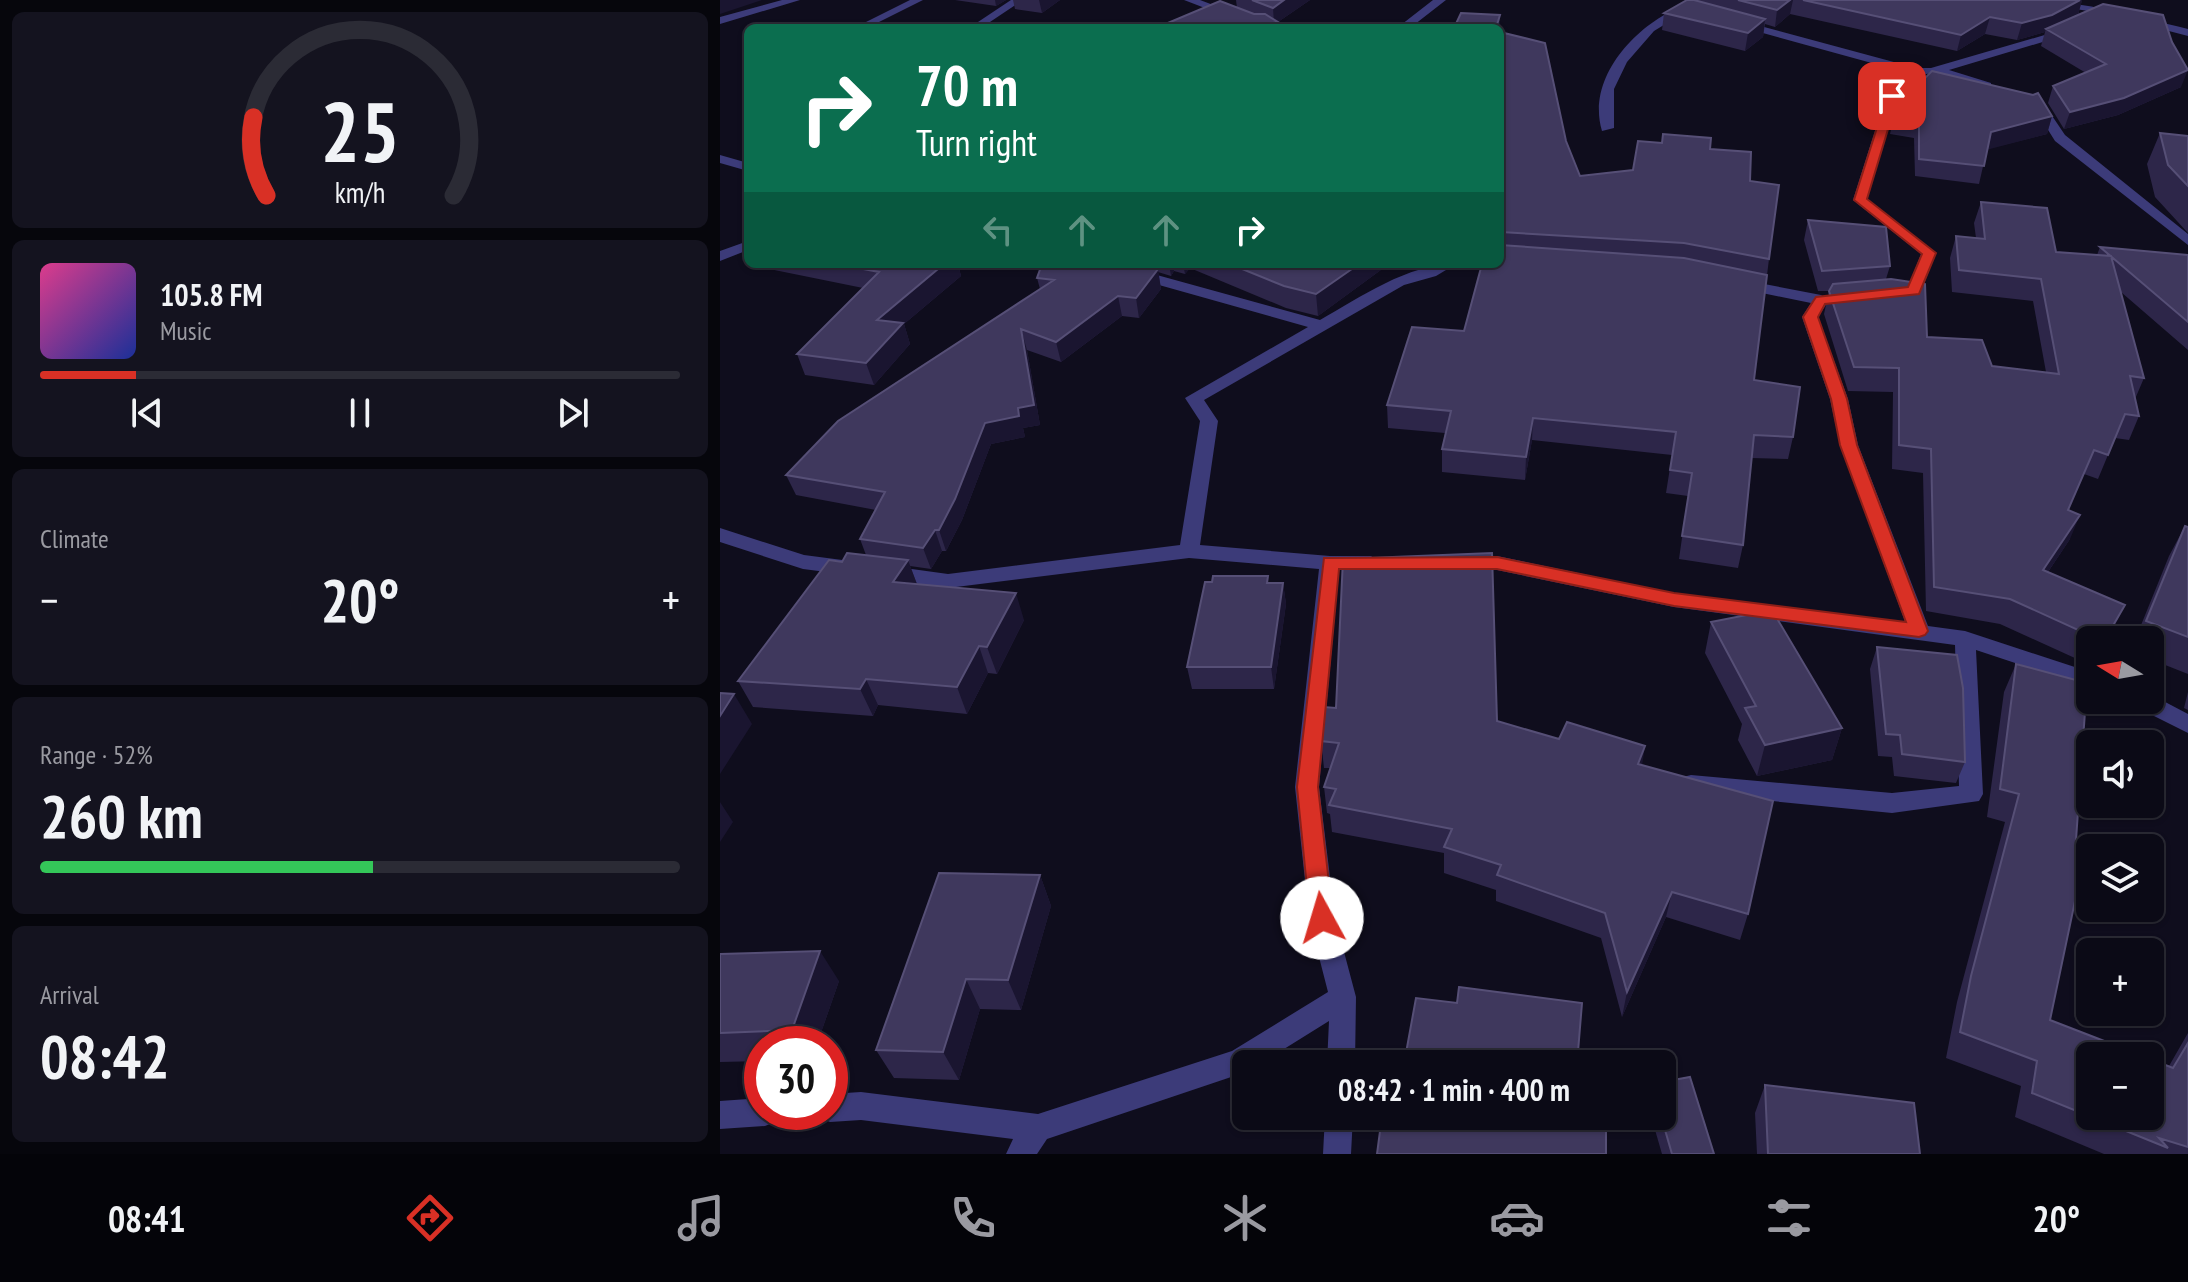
<!DOCTYPE html>
<html lang="en">
<head>
<meta charset="utf-8">
<style>
  :root { --surface:#0b0a16; --page:#14131f; --text:#f1f3f6; --muted:#9a9aa1; --line:#2b2b35; --accent:#d93025 }
  body { margin:0; font-family:"PT Sans Narrow",sans-serif; background:var(--page); color:var(--text); height:100vh; display:flex; flex-direction:column; font-size:30px; white-space:nowrap }
  * { box-sizing:border-box; margin:0 }
  p { font-size:26px; color:var(--muted) }
  .icon { flex:none; width:44px; height:44px; fill:none; stroke:currentColor; stroke-width:2; stroke-linecap:round; stroke-linejoin:round }
  .map { position:relative; flex:1; overflow:hidden }
  .details { display:flex; flex-direction:column; gap:12px; padding:12px; background:#06060c; width:720px }
  .details>* { flex:none }
  .hud { position:absolute; left:24px; top:24px; width:760px; height:244px; border-radius:12px; box-shadow:0 2px 6px #0004,0 0 0 2px var(--line); background:#0b6e4f; color:#fff; overflow:hidden }
  .needle { width:52px; rotate:281deg }
  .fabs { position:absolute; left:1356px; top:626px; display:grid; gap:16px }
  .fabs a { display:grid; place-items:center; width:88px; height:88px; border-radius:12px; background:var(--surface); box-shadow:0 2px 6px #0004,0 0 0 2px var(--line); font-size:40px }
  .speed { position:absolute; left:24px; top:1026px; display:flex; gap:16px; font-size:40px; font-weight:700; text-align:center }
  .speed>* { display:grid; place-content:center; width:104px; height:104px; border-radius:50%; background:var(--surface); box-shadow:0 2px 6px #0004,0 0 0 2px var(--line); line-height:1 }
  .speed .limit { border:12px solid #d22; background:#fff; color:#111 }
  .pin { position:absolute; display:grid; place-items:center; width:68px; height:68px; color:#fff; margin:-34px; border-radius:16px; box-shadow:0 4px 12px #0006 }
  .me { position:absolute; width:88px; margin:-44px; rotate:354deg; stroke-linejoin:round; filter:drop-shadow(0 0 6px #0008) }
  .turn { display:flex; align-items:center; gap:28px; height:168px; padding:0 40px; font-size:36px }
  .turn .icon { width:104px; height:104px; stroke-width:2.5 }
  .turn b { display:block; font-size:56px; line-height:68px }
  .lanes { display:flex; align-items:center; height:76px; padding:0 40px; background:#0003; justify-content:center; gap:40px; direction:ltr }
  .lanes .off { opacity:.35 }
  .big { font-size:60px; font-weight:700; line-height:1.1 }
  .details .widget { flex:1; display:flex; flex-direction:column; justify-content:center; gap:12px; min-width:0; padding:0 28px; border-radius:12px; background:var(--page) }
  .details .dial { align-items:center; gap:0 }
  .dial svg { height:208px; overflow:visible; fill:none; stroke:var(--line); stroke-width:7; stroke-linecap:round; text-anchor:middle }
  .dial text { fill:var(--text); stroke:none }
  .song { display:flex; align-items:center; gap:24px }
  .cover { width:96px; height:96px; border-radius:12px; background:linear-gradient(135deg,hsl(330 70% 55%),hsl(230 70% 35%)) }
  .played { height:8px; border-radius:4px; background:linear-gradient(90deg,var(--accent) 15%,var(--line) 15%) }
  .keys { display:flex; justify-content:space-around; direction:ltr }
  .heat { display:flex; justify-content:space-between; align-items:center; font-size:44px; direction:ltr }
  .charge { height:12px; border-radius:6px; background:linear-gradient(90deg,#34c759 52%,var(--line) 0) }
  .trip { position:absolute; left:512px; top:1050px; width:444px; height:80px; border-radius:12px; background:var(--surface); box-shadow:0 2px 6px #0004,0 0 0 2px var(--line); font-weight:700; line-height:80px; text-align:center }
  .tabs { display:flex; height:128px; justify-content:space-around; align-items:center; background:#040409; color:var(--muted) }
  .tabs .icon { width:56px; height:56px }
  .tabs .active { color:var(--accent) }
  .tabs b { font-size:36px; color:var(--text) }
  main { display:flex; flex:1; min-height:0 }
  .map>svg:first-child { display:block }
  .lines { fill:none; stroke-linecap:round; stroke-linejoin:round }
  .lane { fill:#3c3b79; fill-rule:evenodd }
  .street { fill:#3c3b79; fill-rule:evenodd }
  .wall { fill:#2d2649 }
  .shaded-wall { fill:#1a1530 }
  .building { fill:#3f385d; stroke:#564f76; stroke-width:2 }
  .route { fill:#d93025; stroke:#8d1f18; stroke-width:2 }
</style>
</head>
<body>
<main>
<section class="details">
<div class="widget dial"><svg viewBox="0 0 100 80">
<path d="M14 69A42 42 0 1 1 86 69"/>
<path d="M14 69A42 42 0 0 1 9 39" stroke="#d93025"/>
<text x="50" y="56" font-size="32" font-weight="700">25</text>
<text x="50" y="72" font-size="11">km/h</text>
</svg></div>
<div class="widget">
<div class="song"><i class="cover"></i><div><b>105.8 FM</b><p>Music</p></div></div>
<div class="played"></div>
<div class="keys"><svg class="icon" aria-label="previous" viewBox="0 0 24 24"><path d="M18 5L8 12l10 7zM5 5v14"/></svg><svg class="icon" aria-label="pause" viewBox="0 0 24 24"><path d="M8 5v14M16 5v14"/></svg><svg class="icon" aria-label="next" viewBox="0 0 24 24"><path d="M6 5l10 7-10 7zM19 5v14"/></svg></div>
</div>
<div class="widget"><p>Climate</p>
<div class="heat"><a>−</a><b class="big">20°</b><a>+</a></div>
</div>
<div class="widget"><p>Range · 52%</p><b class="big">260 km</b><div class="charge"></div></div>
<div class="widget"><p>Arrival</p><b class="big">08:42</b></div>
</section>
<div class="map">
<svg width="1468" height="1154" viewBox="0 0 1468 1154">
  <rect width="100%" height="100%" fill="#0f0d1d"/>
  <g class="lines">
    <path class="lane" d="M190,0H203L147,28H134Z
      M291,0H303L261,28H249Z"/>
    <path class="street" d="M62,0H80L0,24V17Z
      M464,0H480L554,28H537Z
      M713,0H726L690,28H677Z
      M1302,0C1360,0 1413,15 1468,29V36L1380,13Z
      M960,7L970,9L934,31L907,62L894,89V128L882,131C866,78 915,26 960,7Z
      M1018,20L1196,68H1211L1328,34L1341,27L1351,29L1336,38L1229,70L1271,83V89L1213,73L1200,75L1178,97L1147,199L1216,253L1200,294L1176,298L1168,293L1170,290L1188,287L1201,254L1133,200L1166,96L1188,73L1014,25L1012,23Z
      M1312,98H1320L1345,135L1468,234V245L1335,141L1310,101Z
      M0,155L28,163V171L0,163Z
      M28,241V250L0,261V251Z
      M372,264H397L600,320C641,297 687,264 736,264L716,276L684,285L484,400L498,421L480,545L610,556H651L661,563L651,570H619L599,787L615,918L636,997L635,1064H607L609,1021L540,1064H526V1072L327,1139L317,1154H286L293,1139L141,1120L110,1122L100,1118L98,1112H110V1094L141,1092L318,1114L512,1051L608,992L589,918L575,787L599,569L469,558L228,588L170,580L160,573L170,566L228,574L460,545L480,421L465,398L588,327L375,267Z
      M1018,279L1101,295L1109,300L1098,317L1128,399L1138,445L1208,626L1245,631L1370,672V688L1256,650L1263,794L1259,801L1172,813L971,793L963,791L959,784L963,777L971,775L1172,793L1239,786L1235,645L954,607L777,570H747L737,563L747,556H777L954,593L1186,624L1120,445L1110,399L1082,317L1091,303L1013,287V281Z
      M0,528L84,555L130,561L140,568L130,575L83,569L0,542Z
      M1430,694L1468,714V733L1414,706L1411,700H1430Z
      M42,1098V1112H59L55,1122L45,1126L0,1129V1101Z
      M605,1116H633L631,1154H603Z"/>
  </g>
  <path class="wall" d="M235,0H286L276,6Z
    M293,0H340L322,13L295,9Z
    M516,0H590L558,22L559,26L517,8Z
    M967,0H1362L1358,15L1461,87L1398,115L1344,129L1328,103L1333,86L1366,73L1321,46L1325,32L1297,40L1265,34L1237,51L1070,14L1055,27L1045,24L1043,37L1025,51L942,30L944,13Z
    M780,15V32L846,141L860,176L913,170L990,149L1030,181L1049,259L1034,380L1073,437L1068,459L1031,458L1023,545L1018,568L959,559L968,496L946,493L952,455L812,440L805,480L722,472V449L725,433L668,428L667,405L744,331L780,264Z
    M1332,116L1327,134L1267,149L1259,184L1195,176L1194,138L1170,134L1174,117Z
    M1440,133L1468,136V233L1435,197L1427,164Z
    M1261,202L1336,252L1377,255L1380,247L1468,255V350L1401,292L1424,378L1415,399L1419,416L1409,440L1395,438L1378,479L1364,474L1348,510L1350,539L1328,572L1393,629L1386,640H1370V658L1360,654L1357,659L1280,624L1206,611L1203,473L1172,469L1173,392L1128,391L1104,314L1109,291H1098L1084,240L1088,220L1170,266L1166,279L1207,337L1272,366L1326,372L1313,301L1232,292L1230,258L1236,236L1256,238L1254,223Z
    M38,264H238L241,276L184,324L190,344L154,385L85,375L77,354L143,288L39,267Z
    M322,264H669L598,316L566,308L470,268L465,274L454,271L451,276L438,272L441,289L419,318L402,316L341,362L307,350L320,425L303,428L305,437L271,444L242,520L226,551H222L211,569L190,566L197,584L304,620L277,674L268,673L247,714L158,705L153,716L33,707L18,681L122,562L146,555L140,539L156,510L76,495L66,475L320,289L317,278Z
    M1465,526L1468,527V674L1430,659V640H1415L1449,556Z
    M549,583H563L566,604L554,689H472L467,667Z
    M991,622L1122,728L1112,760L1037,776L1018,740L1022,724L985,653Z
    M1157,647L1245,762L1236,783L1174,776L1172,757L1158,756L1150,669Z
    M1296,664L1330,1020L1449,1066L1468,1033V1154H1384L1295,1117L1301,1086L1226,1058L1237,1002L1285,822L1267,817L1284,692Z
    M1468,692V710L1464,708Z
    M777,721L922,765L1028,914L1020,940L946,917L902,1017L881,938L776,901V890L724,873V853L612,832L610,814L607,813L604,787L610,768H604L601,741Z
    M320,875L331,906L301,1010L260,1009L239,1080L174,1078L156,1050Z
    M0,954L119,981L97,1044H42V1061L0,1062Z
    M1045,1085L1200,1154H1037L1035,1113Z
    M931,1116H942L994,1154H942Z"/>
  <path class="shaded-wall" d="M0,0H42L0,14Z
    M275,0H286L276,6Z
    M319,0H340L322,13Z
    M564,0H590L558,22L559,28L554,23L553,8Z
    M1070,0H1073L1070,14L1055,27L1057,10Z
    M1360,0H1362L1358,15L1327,31L1326,29L1325,32L1297,40L1302,23Z
    M780,15V33V28H776Z
    M1270,17L1265,34L1237,51L1241,35Z
    M1045,19L1043,37L1025,51L1028,33Z
    M1468,70L1461,87L1398,115L1344,129L1350,112Z
    M1332,116L1327,134L1266,150L1271,132Z
    M224,264H238L241,276L184,324L190,344L154,385L146,363L157,320Z
    M449,264H453L454,271L451,276Z
    M463,264H469L470,268L465,274Z
    M639,264H669L598,316L596,294Z
    M438,269L441,289L419,318L416,298Z
    M398,296L402,316L341,362L336,342Z
    M301,329L307,350L320,425L303,428L305,437L271,444L242,520L226,551L219,530L265,423L298,408Z
    M813,418L812,440L805,480L806,457Z
    M1360,515L1350,539L1313,594L1323,570Z
    M215,530L222,551L211,569L203,548Z
    M188,560L198,587L173,582Z
    M563,583L566,604L554,689L551,667Z
    M296,593L304,620L277,674L267,647Z
    M1405,605L1393,629L1386,640H1385Z
    M259,646L268,673L247,714L237,687Z
    M146,679L158,705L153,716L140,689Z
    M14,694L32,724L0,774V716Z
    M1122,728L1112,760L1037,776L1045,745Z
    M925,746L921,773L918,764Z
    M0,802L13,822L0,842Z
    M320,875L331,906L301,1010L288,980Z
    M952,892L946,917L902,1017L907,992Z
    M100,951L119,981L97,1044H82L72,1030Z
    M246,979L260,1009L239,1080L223,1052Z"/>
  <path class="building" d="M532,0H564L553,8Z
    M967,0H974L1045,19L1028,33L944,13Z
    M1018,0H1070L1057,10Z
    M1083,0H1360L1332,15L1302,23L1270,17L1241,35Z
    M500,1L534,14H545L558,22L553,23L563,28H436Z
    M1383,4L1443,15L1452,42L1468,70L1404,98L1350,112L1333,86L1386,64L1326,29Z
    M741,13L780,15L776,28H734Z
    M780,32L825,43L846,141L860,176L913,170L918,141L942,143L943,134L991,138L990,149L1031,152L1030,181L1059,185L1049,259L964,243L781,232L780,233Z
    M1212,71L1313,95L1318,93L1332,116L1271,132L1264,166L1199,159V120L1174,117L1177,106Z
    M1440,133L1468,136V186L1448,165Z
    M1261,202L1327,208L1336,252L1391,256L1424,378L1410,376L1419,416L1405,414L1388,455L1374,450L1348,510L1360,515L1323,570L1405,605L1387,636L1369,629V635L1290,599L1214,587L1211,449L1179,445V368L1134,367L1109,291L1113,284L1171,279L1205,284L1207,337L1262,340L1272,366L1339,374L1321,279L1239,270L1236,236L1265,239Z
    M1088,220L1166,227L1170,266L1102,271Z
    M780,245L964,258L1047,275L1034,380L1080,387L1073,437L1034,435L1023,545L962,536L972,473L950,470L956,432L813,418L806,457L722,449L731,411L667,405L692,327L744,331L762,264H780Z
    M1380,247L1468,255V322Z
    M117,264H224L157,320L183,323L146,363L77,354L159,272Z
    M322,264H419L438,269L416,298L398,296L336,342L301,329L314,405L298,408L299,416L265,423L235,499L219,530H215L203,548L140,539L165,492L66,475L118,421L334,280L317,278Z
    M510,264H639L596,294L564,286Z
    M1465,526L1468,527V637L1426,621Z
    M127,553L188,560L173,582L296,593L267,647L259,646L237,687L146,679L140,689L18,681L109,560L122,562Z
    M772,553L777,721L839,739L847,722L925,746L918,764L1053,801L1028,914L952,892L907,992L885,913L777,875L781,865L724,847L732,829L609,805L616,789L604,787L619,743L601,741L604,707L616,708L623,559Z
    M493,576H548L547,583H563L551,667H467L485,582H492Z
    M1052,610L1122,728L1045,745L1025,708L1036,706L991,622Z
    M1157,647L1237,655L1243,688L1245,762L1182,754L1180,735L1166,734Z
    M1296,664L1367,683L1356,840L1367,844L1330,1020L1423,1056H1370V1116H1430V1059L1453,1068L1468,1043V1147L1439,1138L1448,1148L1312,1093L1317,1061L1240,1032L1251,976L1299,794L1280,789Z
    M0,693L14,694L0,716Z
    M219,873L320,875L288,980L246,979L223,1052L156,1050Z
    M100,951L72,1030L0,1033V954Z
    M739,987L862,1003L857,1064H684L696,998L737,1003Z
    M970,1077L994,1154H952L941,1116L942,1082Z
    M1045,1085L1194,1103L1200,1154H1048Z
    M662,1116H855L886,1118V1154H657Z"/>
  <path class="route" d="M1168,93L1178,96L1147,199L1216,253L1199,294L1105,304L1098,317L1127,399L1137,445L1208,631L1205,635L1199,637L954,606L777,569H619L598,787L613,918L610,925L602,928L593,925L590,918L577,787L604,558L777,557L954,593L1186,622L1120,445L1111,399L1083,317L1096,297L1188,287L1202,254L1134,200Z"/>
</svg>
<div class="fabs">
<a><svg class="needle" viewBox="-14 -14 28 28"><path d="M0-13l5 13h-10z" fill="#e53935"/><path d="M0 13l5-13h-10z" fill="#9a9aa1"/></svg></a>
<a><svg class="icon" aria-label="sound" viewBox="0 0 24 24"><path d="M4 9h4l5-4v14l-5-4H4zM17 9q2 3 0 6"/></svg></a>
<a><svg class="icon" aria-label="layers" viewBox="0 0 24 24"><path d="M12 4l9 5-9 5-9-5zM3 14l9 5 9-5"/></svg></a>
<a>+</a>
<a>−</a>
</div>
<div class="speed"><div class="limit">30</div></div>
<div class="pin" style="left:1172px;top:96px;background:#d93025"><svg class="icon" aria-label="arrive" viewBox="0 0 24 24"><path d="M6 21V4h12l-3 4 3 4H6"/></svg></div>
<svg class="me" style="left:602px;top:918px" viewBox="-20 -20 40 40"><circle r="19" fill="#fff"/><path d="M0-13L10 11 0 6-10 11z" fill="#d93025"/></svg>
<div class="trip">08:42 · 1 min · 400 m</div>
<div class="hud">
<div class="turn"><svg class="icon" aria-label="right" viewBox="0 0 24 24"><path d="M7 20v-9h11M14 6l5 5-5 5"/></svg><div><b>70 m</b>Turn right</div></div>
<div class="lanes"><svg class="icon off" aria-label="left" viewBox="0 0 24 24"><path d="M17 20v-9H6M10 6l-5 5 5 5"/></svg><svg class="icon off" aria-label="ahead" viewBox="0 0 24 24"><path d="M12 20V5M6 11l6-6 6 6"/></svg><svg class="icon off" aria-label="ahead" viewBox="0 0 24 24"><path d="M12 20V5M6 11l6-6 6 6"/></svg><svg class="icon" aria-label="right" viewBox="0 0 24 24"><path d="M7 20v-9h11M14 6l5 5-5 5"/></svg></div>
</div>
</div>
</main>
<nav class="tabs">
<b>08:41</b>
<svg class="icon active" aria-label="directions" viewBox="0 0 24 24"><path d="M12 3l9 9-9 9-9-9zM9 14v-3h6M13 9l2 2-2 2"/></svg>
<svg class="icon" aria-label="music" viewBox="0 0 24 24"><path d="M9 18V5l10-2v13"/><circle cx="6" cy="18" r="3"/><circle cx="16" cy="16" r="3"/></svg>
<svg class="icon" aria-label="phone" viewBox="0 0 24 24"><path d="M5 4h4l2 5-3 2q2 4 5 5l2-3 5 2v4C11 20 4 13 5 4z"/></svg>
<svg class="icon" aria-label="climate" viewBox="0 0 24 24"><path d="M12 3v18M4 7l16 10M4 17L20 7"/></svg>
<svg class="icon" aria-label="car" viewBox="0 0 24 24"><path d="M5 17H2v-5l4-1 3-4h7l3 4 3 1v5h-3M9 17h6M6 11h13"/><circle cx="7" cy="17" r="2"/><circle cx="17" cy="17" r="2"/></svg>
<svg class="icon" aria-label="filters" viewBox="0 0 24 24"><path d="M4 7h16M4 17h16"/><circle cx="9" cy="7" r="2"/><circle cx="15" cy="17" r="2"/></svg>
<b>20°</b>
</nav>
</body>
</html>
